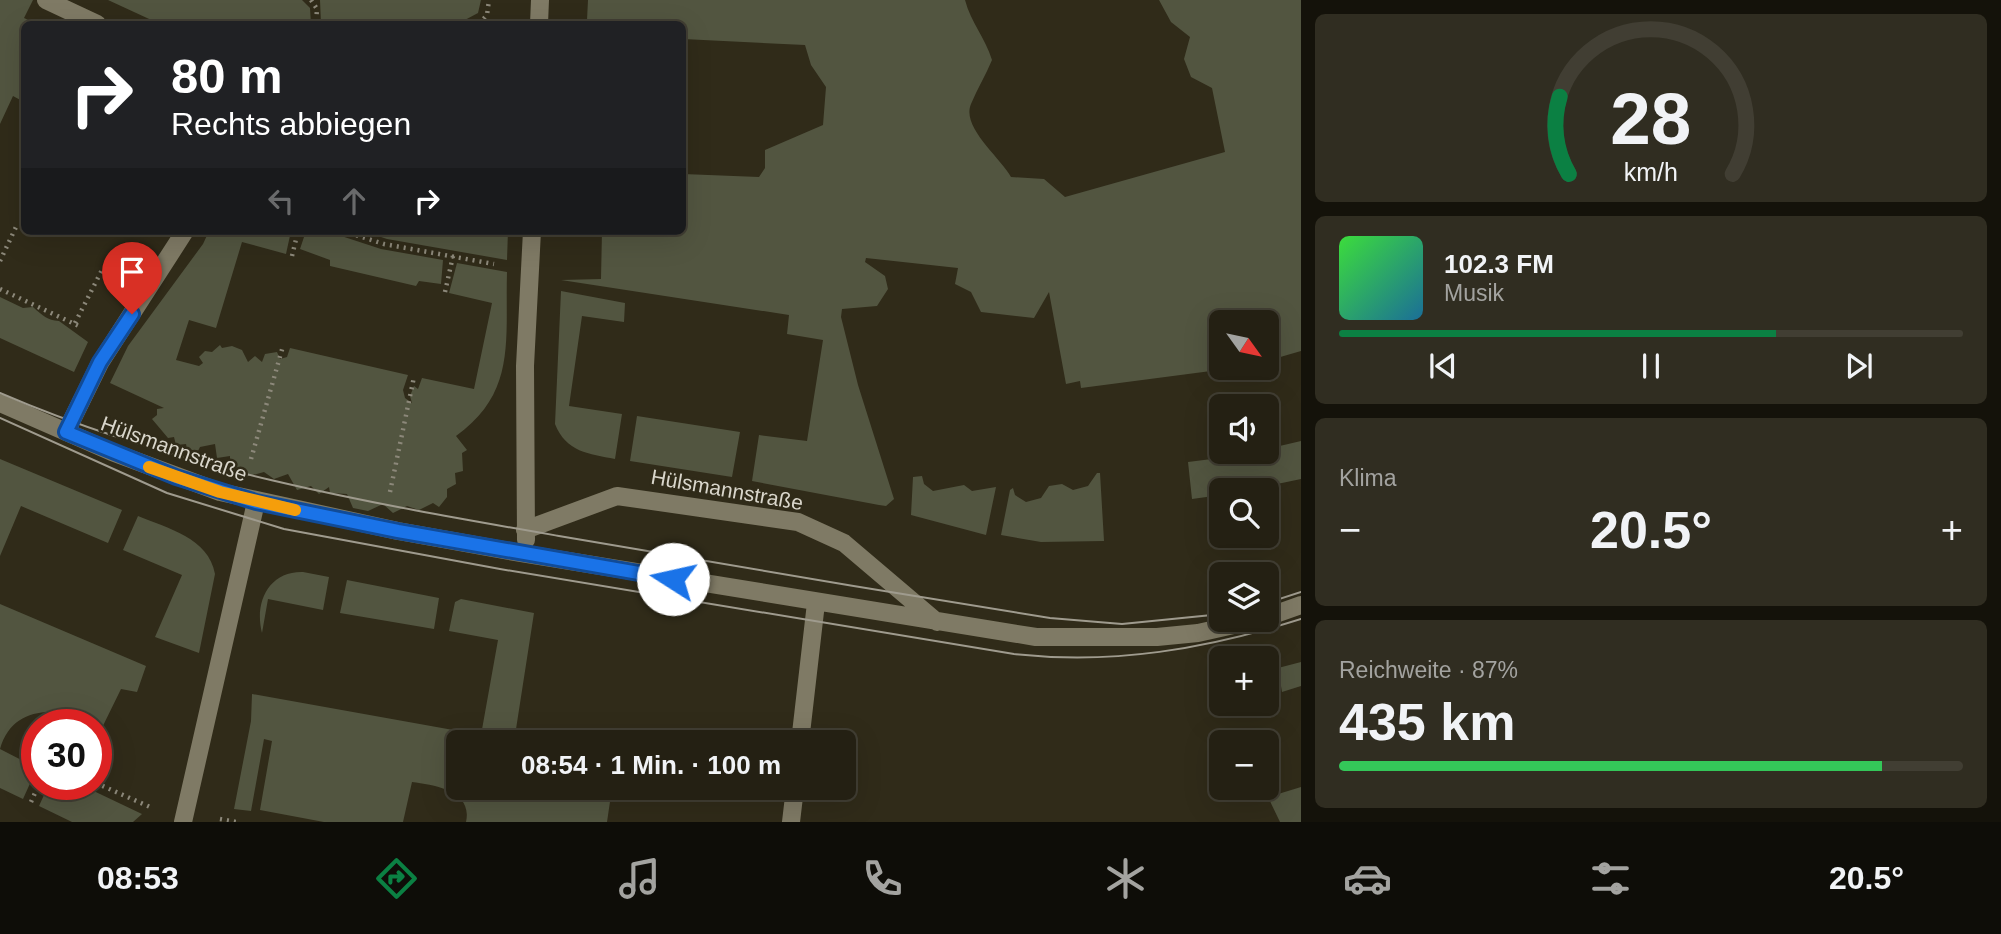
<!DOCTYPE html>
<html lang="de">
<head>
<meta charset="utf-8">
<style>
  :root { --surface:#242013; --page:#302d21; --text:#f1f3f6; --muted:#a3a3a0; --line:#413e33; --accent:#0b8043 }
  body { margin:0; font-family:Helvetica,sans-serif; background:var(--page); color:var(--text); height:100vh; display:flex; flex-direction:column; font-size:26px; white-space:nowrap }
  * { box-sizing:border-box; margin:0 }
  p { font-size:23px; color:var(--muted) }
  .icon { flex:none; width:38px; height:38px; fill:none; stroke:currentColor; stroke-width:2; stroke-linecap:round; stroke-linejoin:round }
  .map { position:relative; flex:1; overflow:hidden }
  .panel { display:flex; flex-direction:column; gap:14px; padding:14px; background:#14120a; width:700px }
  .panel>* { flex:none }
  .top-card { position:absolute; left:21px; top:21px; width:665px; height:214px; border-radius:10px; box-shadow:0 7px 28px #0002,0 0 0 2px var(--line); background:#202124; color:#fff; overflow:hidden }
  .needle { width:46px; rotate:123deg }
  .buttons { position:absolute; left:1209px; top:310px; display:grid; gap:14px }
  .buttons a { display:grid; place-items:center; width:70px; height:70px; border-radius:10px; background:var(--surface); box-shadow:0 7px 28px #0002,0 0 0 2px var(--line); font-size:35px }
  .speed { position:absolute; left:21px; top:709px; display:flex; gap:14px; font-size:35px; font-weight:700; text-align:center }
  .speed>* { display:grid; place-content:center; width:91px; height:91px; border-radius:50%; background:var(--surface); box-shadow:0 7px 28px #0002,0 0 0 2px var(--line); line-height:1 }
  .speed .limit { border:10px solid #d22; background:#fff; color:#111 }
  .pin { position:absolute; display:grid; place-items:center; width:60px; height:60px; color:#fff; margin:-72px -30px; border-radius:50% 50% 50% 0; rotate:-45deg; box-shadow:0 0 7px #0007 }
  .pin .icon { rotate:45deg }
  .me { position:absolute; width:77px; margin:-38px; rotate:280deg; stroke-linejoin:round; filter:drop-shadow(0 0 5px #0008) }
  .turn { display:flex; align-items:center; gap:24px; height:147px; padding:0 35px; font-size:32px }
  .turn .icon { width:91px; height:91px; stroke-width:2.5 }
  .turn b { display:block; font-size:49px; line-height:60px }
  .lanes { display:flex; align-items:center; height:66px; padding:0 35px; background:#0003; justify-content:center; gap:35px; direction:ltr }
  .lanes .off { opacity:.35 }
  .big { font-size:52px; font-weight:600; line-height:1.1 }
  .panel .widget { flex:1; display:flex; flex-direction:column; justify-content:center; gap:10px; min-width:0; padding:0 24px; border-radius:10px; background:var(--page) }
  .panel .dial { align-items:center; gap:0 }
  .dial svg { height:182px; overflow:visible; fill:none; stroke:var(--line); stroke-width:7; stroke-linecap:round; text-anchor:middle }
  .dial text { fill:var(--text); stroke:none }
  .song { display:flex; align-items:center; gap:21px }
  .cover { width:84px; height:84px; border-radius:10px; background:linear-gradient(135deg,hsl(120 70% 55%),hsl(200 70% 35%)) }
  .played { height:7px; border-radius:4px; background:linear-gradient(90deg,var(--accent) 70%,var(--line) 70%) }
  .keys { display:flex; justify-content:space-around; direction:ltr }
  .heat { display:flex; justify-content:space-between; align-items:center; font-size:38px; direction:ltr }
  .charge { height:10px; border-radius:5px; background:linear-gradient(90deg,#34c759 87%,var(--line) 0) }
  .trip { position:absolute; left:446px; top:730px; width:410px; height:70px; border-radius:10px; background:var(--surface); box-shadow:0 7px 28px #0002,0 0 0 2px var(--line); font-weight:600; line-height:70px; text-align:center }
  .tab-bar { display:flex; height:112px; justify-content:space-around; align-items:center; background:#0e0d08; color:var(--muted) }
  .tab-bar .icon { width:49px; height:49px }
  .tab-bar .active { color:var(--accent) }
  .tab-bar b { font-size:32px; color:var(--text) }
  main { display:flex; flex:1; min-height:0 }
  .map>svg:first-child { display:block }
  .green { fill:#525540 }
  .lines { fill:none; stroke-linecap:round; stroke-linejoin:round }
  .path { stroke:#8c887a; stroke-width:4.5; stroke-dasharray:2 5; stroke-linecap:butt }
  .minor { stroke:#7f7a65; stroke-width:18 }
  .tram { stroke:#9f9b8e; stroke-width:2 }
  .route-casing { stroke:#114b97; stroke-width:18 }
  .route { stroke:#1a73e8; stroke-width:12 }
  .slow { stroke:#f59e0b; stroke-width:12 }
  .labels { text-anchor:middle; stroke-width:5; stroke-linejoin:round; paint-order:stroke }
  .street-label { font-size:21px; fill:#d9d6cb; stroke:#302b19 }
</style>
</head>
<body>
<main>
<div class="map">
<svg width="1301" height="822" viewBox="0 0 1301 822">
  <rect width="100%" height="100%" fill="#302b19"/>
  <path class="green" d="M0,0H33L24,18L37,24H24V102L13,96L0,124Z
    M108,0H302L310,8L311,24H160Z
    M320,0H481L478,13L463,21L321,24Z
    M588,0H965C971,23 985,37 992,60C986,75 977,89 971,104C961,127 1000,157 1011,177L1044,179L1065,197L1225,152L1212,88L1191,77L1184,59L1190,37L1171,22L1159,0H1301V351L1267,361V322H1222V368H1234L1081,388L1080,381L1066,384L1049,292L1034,318L981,312L971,292L955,284L958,268L866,258L865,262L885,276L888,289L877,306L842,309L841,317L858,385L894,499L886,506L879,505L752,481L759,435L807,441L823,340L787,334L789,315L561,280L601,279L602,231H682L683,174L759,177L765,168V150L823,125L826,87L811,65L805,45L683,39L682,24H568V19L587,20Z
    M209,231H291L286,254L242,242L216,328L189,320L176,360L199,366L203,363L199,357L205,351L212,352L220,345L222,348L232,346L242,350L248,362L255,356L262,362L265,354L277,352L280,359L287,357L290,348L408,375L403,390L405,398L412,403L410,396L414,386L418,389L422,378L474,389L492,303L449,293L457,263L507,272C505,340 517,392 456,436L467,450L462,453L463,471L455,473L456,484L447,489V497L439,507L433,503L419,510L407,506L393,513L383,504L368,511L353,508L347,494L330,493L329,487L319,494L311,486L297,490L288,474L274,479L264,472L245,477L242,469L235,472L230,466V456L217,458L215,444L200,447L198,451L187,449L186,444L176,445L174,437L168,438L152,419L157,415V409L164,408L110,383L128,346L203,244Z
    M306,231H326L381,249L443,260L441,284L419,281L416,286L330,266V260L300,249Z
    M363,231H508L507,260L387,239Z
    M561,291L625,303L624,322L582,316L569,406L622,414L615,459C589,454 566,452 555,424Z
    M0,297L23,308L33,307C43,316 47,320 59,321L88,342L74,372L0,338Z
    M637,416L740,432L732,477L630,461Z
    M1301,441V479L1248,490H1222L1221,495L1192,499L1188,462L1267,452V449Z
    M0,459L122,510L108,543L21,506L0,556Z
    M1097,473H1100L1104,541L1041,542L1001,535L1010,490L1013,488L1015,495L1026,502L1041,498L1049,486L1062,484L1073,490L1088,486Z
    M922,476L924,484L933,491L964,485L972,491L996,487L986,535L911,515L913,477Z
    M138,516C167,528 209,538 215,574L199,653L155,637L182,575L123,550Z
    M303,572L329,577L323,610L268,599L262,633C254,602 269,571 303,572Z
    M347,580L439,598L434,629L340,613Z
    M461,599L534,613L514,742H458V788H533L555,791L556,788H612L607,822H466C473,791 435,785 412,782L403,822H324L260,810L272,741L264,739L251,811L234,809L251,721L252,694L481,735L498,640L449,631L455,602Z
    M0,604L146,666L137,692L121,689L96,740V724H79L82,718C48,706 11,710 0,749L37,768L23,799L0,788Z
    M1301,662V686L1282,692L1278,668Z
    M49,784H79L142,814L133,822H72L39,806Z
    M1301,787V822H1280L1268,797Z"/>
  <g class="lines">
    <path class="path" d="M311,0L317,9L316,24
      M479,24L487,15L489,0
      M343,231L384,244L494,264
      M292,256L298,231
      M0,261L16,227
      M0,289L81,327
      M445,292L453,256
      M75,323L102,270
      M251,459L283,346
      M390,492L414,377
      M96,783L150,807
      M31,802L39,784
      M220,819L236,822"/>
    <path class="minor" d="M46,0L97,24
      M539,24L540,0
      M0,403L112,452L220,492L398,531L526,554L1036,637H1157L1198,633L1256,620
      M66,432L100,363L185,231
      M525,530L617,496L798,522L844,543L937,622
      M526,540L525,366L532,231
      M1267,617L1301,605
      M800,742L816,603
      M183,822L256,502
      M791,822L795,788"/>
    <path class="tram" d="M0,393C178,470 369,503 559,536C723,564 886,592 1050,618L1122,624L1222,614
      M0,418L167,493L284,529L500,569L1014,654C1114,665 1206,649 1301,619
      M1267,603L1301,592"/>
  </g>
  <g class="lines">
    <g class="route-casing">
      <path id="route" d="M132,314L100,362L66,432L176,477L256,502L398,531L673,579"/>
    </g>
    <use href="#route" class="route"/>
    <path class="slow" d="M149,467L220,492L295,510"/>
  </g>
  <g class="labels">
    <g class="street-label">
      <text transform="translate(174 449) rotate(20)" y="7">Hülsmannstraße</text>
      <text transform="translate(727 490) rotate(10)" y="7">Hülsmannstraße</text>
    </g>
  </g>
</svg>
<div class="buttons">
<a><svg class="needle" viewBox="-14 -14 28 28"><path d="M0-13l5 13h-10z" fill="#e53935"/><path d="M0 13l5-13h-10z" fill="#a3a3a0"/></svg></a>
<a><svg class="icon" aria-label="sound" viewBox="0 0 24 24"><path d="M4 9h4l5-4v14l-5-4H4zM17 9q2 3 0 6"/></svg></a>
<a><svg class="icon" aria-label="search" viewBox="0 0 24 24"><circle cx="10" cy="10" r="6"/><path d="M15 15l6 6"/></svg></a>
<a><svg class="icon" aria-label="layers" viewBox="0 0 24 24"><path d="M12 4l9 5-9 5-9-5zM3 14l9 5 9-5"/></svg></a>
<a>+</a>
<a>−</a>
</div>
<div class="speed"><div class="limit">30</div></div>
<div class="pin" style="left:132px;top:314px;background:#d93025"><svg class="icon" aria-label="arrive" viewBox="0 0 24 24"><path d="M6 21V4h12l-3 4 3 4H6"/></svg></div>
<svg class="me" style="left:673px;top:579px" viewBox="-20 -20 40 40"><circle r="19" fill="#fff"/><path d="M0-13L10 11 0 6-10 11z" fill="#1a73e8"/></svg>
<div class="trip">08:54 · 1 Min. · 100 m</div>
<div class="top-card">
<div class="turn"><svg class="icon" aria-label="right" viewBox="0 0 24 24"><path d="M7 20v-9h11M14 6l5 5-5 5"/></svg><div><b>80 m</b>Rechts abbiegen</div></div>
<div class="lanes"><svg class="icon off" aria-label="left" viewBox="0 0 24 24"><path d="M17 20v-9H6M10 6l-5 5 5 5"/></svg><svg class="icon off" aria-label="ahead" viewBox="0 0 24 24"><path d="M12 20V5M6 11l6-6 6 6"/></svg><svg class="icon" aria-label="right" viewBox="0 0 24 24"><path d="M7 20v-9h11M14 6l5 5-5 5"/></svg></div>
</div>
</div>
<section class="panel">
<div class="widget dial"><svg viewBox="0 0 100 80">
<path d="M14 69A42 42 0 1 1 86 69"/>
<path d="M14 69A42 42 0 0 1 10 35" stroke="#0b8043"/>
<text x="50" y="56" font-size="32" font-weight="700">28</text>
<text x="50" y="72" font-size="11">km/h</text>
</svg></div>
<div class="widget">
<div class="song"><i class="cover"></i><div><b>102.3 FM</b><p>Musik</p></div></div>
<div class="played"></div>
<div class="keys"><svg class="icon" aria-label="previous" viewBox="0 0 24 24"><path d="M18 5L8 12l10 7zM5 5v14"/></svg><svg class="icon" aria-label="pause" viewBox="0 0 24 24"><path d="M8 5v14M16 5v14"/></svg><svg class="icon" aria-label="next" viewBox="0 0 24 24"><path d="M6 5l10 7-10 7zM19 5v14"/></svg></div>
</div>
<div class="widget"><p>Klima</p>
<div class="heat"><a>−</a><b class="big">20.5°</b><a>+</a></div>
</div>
<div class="widget"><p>Reichweite · 87%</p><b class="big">435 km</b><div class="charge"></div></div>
</section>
</main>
<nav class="tab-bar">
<b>08:53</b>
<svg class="icon active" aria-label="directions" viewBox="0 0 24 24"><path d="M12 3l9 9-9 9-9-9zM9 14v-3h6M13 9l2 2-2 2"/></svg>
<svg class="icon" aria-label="music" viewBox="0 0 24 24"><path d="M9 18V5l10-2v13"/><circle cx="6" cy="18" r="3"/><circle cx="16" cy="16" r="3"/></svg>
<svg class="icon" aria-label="phone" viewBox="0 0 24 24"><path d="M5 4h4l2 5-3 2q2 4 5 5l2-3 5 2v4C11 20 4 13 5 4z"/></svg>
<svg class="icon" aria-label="climate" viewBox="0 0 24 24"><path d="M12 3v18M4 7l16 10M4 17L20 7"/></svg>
<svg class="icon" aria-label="car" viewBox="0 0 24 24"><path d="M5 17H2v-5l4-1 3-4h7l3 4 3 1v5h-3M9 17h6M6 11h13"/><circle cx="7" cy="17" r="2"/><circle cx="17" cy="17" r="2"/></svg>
<svg class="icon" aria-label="filters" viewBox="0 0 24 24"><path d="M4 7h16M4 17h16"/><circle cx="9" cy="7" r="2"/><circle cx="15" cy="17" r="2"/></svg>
<b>20.5°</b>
</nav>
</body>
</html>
